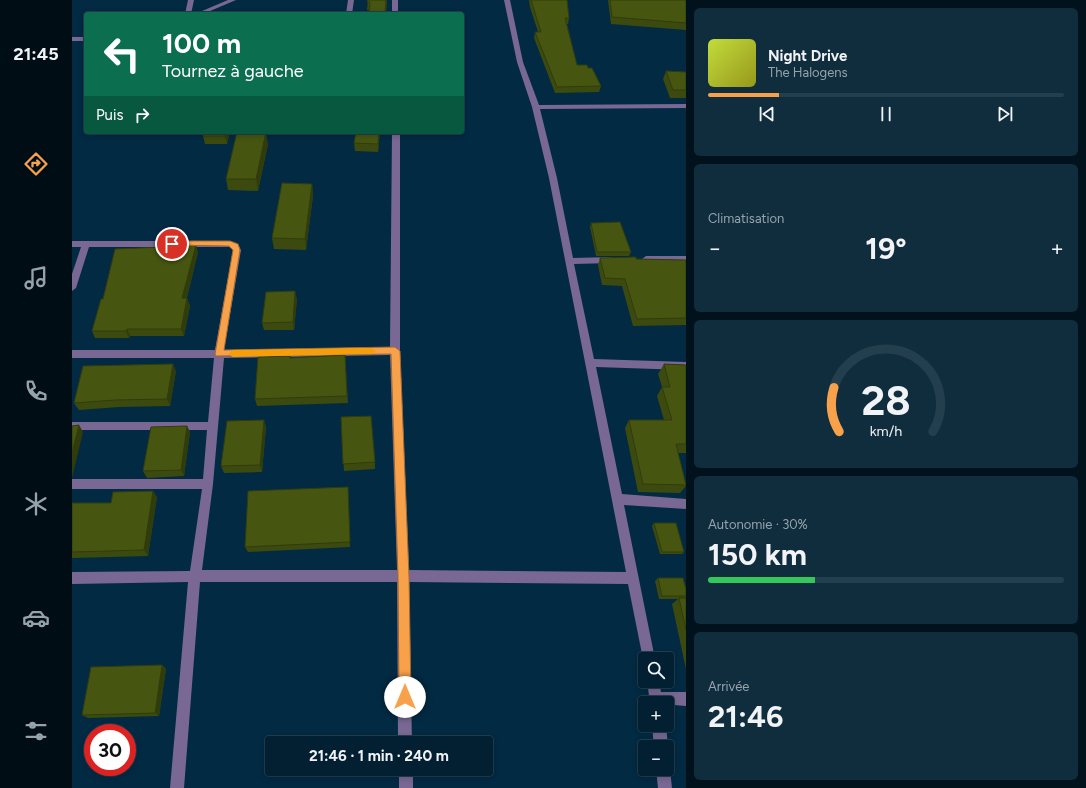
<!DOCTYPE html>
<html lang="fr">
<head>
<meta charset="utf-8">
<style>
  :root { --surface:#022032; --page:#102d3e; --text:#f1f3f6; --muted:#96a3ac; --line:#233e4d; --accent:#f8a14b }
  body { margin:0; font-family:Figtree,sans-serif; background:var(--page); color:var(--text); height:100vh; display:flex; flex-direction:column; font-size:15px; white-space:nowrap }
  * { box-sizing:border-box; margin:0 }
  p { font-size:13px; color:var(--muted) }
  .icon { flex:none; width:22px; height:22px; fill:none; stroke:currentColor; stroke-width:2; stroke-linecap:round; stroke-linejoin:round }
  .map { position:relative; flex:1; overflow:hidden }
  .side { display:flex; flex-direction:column; gap:8px; padding:8px; background:#01121c; width:400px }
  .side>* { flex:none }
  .guide { position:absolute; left:12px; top:12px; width:380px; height:122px; border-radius:4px; box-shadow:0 2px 6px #0003,0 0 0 1px var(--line); background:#0b6e4f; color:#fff; overflow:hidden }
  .buttons { position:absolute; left:566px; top:652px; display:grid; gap:8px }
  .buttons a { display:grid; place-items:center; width:36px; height:36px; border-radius:4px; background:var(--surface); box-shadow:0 2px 6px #0003,0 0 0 1px var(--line); font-size:20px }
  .speed { position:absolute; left:12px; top:724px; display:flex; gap:8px; font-size:20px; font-weight:700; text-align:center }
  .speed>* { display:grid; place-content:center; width:52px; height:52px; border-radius:50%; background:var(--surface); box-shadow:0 2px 6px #0003,0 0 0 1px var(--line); line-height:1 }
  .speed .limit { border:6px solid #d22; background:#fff; color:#111 }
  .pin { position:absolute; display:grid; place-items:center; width:34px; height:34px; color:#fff; margin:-17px; border:2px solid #fff; border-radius:50%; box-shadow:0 1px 4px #0007 }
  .me { position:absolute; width:44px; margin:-22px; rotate:0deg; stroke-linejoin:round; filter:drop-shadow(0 0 3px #0008) }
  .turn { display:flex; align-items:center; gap:14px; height:84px; padding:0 12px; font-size:18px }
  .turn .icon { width:52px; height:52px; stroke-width:2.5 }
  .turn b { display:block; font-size:28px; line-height:34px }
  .then { display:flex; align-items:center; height:38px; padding:0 12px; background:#0003; gap:8px; font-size:15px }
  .big { font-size:30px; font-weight:700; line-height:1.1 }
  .side .tile { flex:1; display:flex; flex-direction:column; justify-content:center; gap:6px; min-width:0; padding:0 14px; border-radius:6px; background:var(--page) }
  .side .dial { align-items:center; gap:0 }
  .dial svg { height:104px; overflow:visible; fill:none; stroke:var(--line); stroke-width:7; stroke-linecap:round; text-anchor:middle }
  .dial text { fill:var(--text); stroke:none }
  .song { display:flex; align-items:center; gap:12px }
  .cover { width:48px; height:48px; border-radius:6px; background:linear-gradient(135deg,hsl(70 70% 55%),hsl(60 70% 35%)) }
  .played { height:4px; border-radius:2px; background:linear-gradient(90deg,var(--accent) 20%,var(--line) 20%) }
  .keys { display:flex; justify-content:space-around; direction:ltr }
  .heat { display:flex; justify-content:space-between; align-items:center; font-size:22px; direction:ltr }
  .charge { height:6px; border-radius:3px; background:linear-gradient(90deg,#34c759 30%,var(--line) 0) }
  .trip { position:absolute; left:193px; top:736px; width:228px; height:40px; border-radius:4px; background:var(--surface); box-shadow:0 2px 6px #0003,0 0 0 1px var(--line); font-weight:700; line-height:40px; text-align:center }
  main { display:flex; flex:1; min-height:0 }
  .tabs { display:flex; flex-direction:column; width:72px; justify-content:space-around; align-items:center; background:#010d14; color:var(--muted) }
  .tabs .icon { width:28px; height:28px }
  .tabs .active { color:var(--accent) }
  .tabs b { font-size:18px; color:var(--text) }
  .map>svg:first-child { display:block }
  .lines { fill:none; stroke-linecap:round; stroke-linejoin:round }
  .minor { fill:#796893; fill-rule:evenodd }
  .wall { fill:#3c4a0f }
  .shaded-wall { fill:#313c0c }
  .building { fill:#465611; stroke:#313c0c }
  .route { fill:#f8a14b; stroke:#a16931 }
  .slow { fill:#f59e0b }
</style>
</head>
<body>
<main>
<nav class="tabs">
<b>21:45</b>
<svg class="icon active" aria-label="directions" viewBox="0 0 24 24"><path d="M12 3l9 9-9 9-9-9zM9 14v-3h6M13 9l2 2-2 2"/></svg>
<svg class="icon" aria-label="music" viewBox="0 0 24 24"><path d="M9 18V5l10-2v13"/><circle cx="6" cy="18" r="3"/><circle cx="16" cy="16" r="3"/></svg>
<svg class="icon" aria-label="phone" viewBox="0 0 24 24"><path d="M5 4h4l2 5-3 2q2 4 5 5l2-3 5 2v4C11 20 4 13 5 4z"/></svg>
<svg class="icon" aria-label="climate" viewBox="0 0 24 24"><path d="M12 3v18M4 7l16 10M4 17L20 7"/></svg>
<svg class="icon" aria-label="car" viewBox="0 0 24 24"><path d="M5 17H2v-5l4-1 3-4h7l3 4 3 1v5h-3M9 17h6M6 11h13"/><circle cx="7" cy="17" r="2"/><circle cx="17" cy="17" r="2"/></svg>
<svg class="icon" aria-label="filters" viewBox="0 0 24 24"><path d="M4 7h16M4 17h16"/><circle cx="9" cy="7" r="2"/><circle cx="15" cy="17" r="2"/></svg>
</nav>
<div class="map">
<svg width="614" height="788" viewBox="0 0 614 788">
  <rect width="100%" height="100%" fill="#022a43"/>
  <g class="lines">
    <path class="minor" d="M116,0H122L119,14H113Z
      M156,0H164L131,14H123Z
      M276,0H282L280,14H274Z
      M320,0H326V14H320Z
      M432,0H438L451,62L467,105L614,104V108L468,109L485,178L501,258L540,257L544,260L540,263L502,264L522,359L614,362V370L524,367L550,494L614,499V509L552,505L583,659H573V664L571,659L556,584L337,582L340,743H326L325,582H128L112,788H98L116,582L0,584V572L118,571L130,489H0V479H131L135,430H0V422H136L142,358H0V350H143L161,250L157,247H17L4,288L0,291V274L9,247H0V241H158L166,244L169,250L152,350L318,347L320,132H328V351L337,570L554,572L477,178L460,107L445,62ZM318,355L325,570H130L141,484L152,358Z
      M0,37H14V41H0Z
      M574,256H614V262L571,261L570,259Z
      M575,681H587L589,692H614V706L578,703Z
      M580,725H594L596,747L595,749V747H582Z
      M595,764L598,769L600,788H586L584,769H595Z
      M327,769H341V788H327Z"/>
  </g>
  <path class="wall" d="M296,0H315L314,14L295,10Z
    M457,0H495L497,18L496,24H495L505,65L516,68L529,86L527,92L483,93L462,38L463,32H466L458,7Z
    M536,0H614V30L539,24Z
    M594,71L614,72V98H598L591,79Z
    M158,132L155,144H133L131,136Z
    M308,132L306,152L283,151L282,143Z
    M196,144L186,191L156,190L154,179Z
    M240,184L241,196L234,250L202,249L200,238Z
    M519,223L559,252L557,256H524L518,227Z
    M126,252L115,298L118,306L112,336H58L57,338H23L20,331L31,299Z
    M528,258L564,259L614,260V325L561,326L550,286L530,285L526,265Z
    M225,299L222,330H192L190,323Z
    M273,355L276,403L185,406L183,399L218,356V358Z
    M592,364L614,365V453H606L614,486L608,493L566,492L553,428L557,420H592L585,396L590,387L586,374Z
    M104,371L98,406L47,407L7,410L2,403Z
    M269,417L303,462V469L272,471Z
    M115,426L118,432L112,476L75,478L71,471Z
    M194,427L190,472L152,473L149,466Z
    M276,487L278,547L176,552L173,547Z
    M85,497L76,556L0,558V503H39Z
    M582,523L612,552L610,554H588L580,526Z
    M586,578L614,589V669L600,604L606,599H587L583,581Z
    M90,665L94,669L87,716L16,718L10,715Z"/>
  <path class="shaded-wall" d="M314,0H315L314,14H313Z
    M154,132H158L155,144L153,136Z
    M194,132L196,144L186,191L184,179Z
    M307,132H308L306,152V144Z
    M240,184L241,196L234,250L233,239Z
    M124,245L126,252L113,306L110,298Z
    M223,291L225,299L222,330L221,322Z
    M115,298L118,306L112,336L109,329Z
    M55,329L58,336L57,338L54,331Z
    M101,364L104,371L98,406L95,399Z
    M192,420L194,427L190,472L188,465Z
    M7,425L11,432L0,478V453Z
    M115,426L118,432L112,476L109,470Z
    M81,491L85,497L76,556L72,550Z
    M90,665L94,669L87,716L83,713Z"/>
  <path class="building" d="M296,0H314L313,14H297L298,2H295Z
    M459,0H495L497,18H493L505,65H515L516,68H520L529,86L485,87L463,32H469Z
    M538,0H614V23L540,17Z
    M594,71L614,72V90H601Z
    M132,132H154L153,136H131Z
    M165,132H194L184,179H154Z
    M284,132H307L306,144L282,143Z
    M210,183L240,184L233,239L200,238Z
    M548,222L559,252H525L519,223Z
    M94,244L124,245L110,298H115L109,329H55L54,331H20L29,299H31L43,249L93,247Z
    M564,257V259L614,260V318L565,319L553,279L533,278L528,258Z
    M223,291L221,322L190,323L194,292Z
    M273,355L275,396L183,399L186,357L218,356V358Z
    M101,364L95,399L43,400L2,403L11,366Z
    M592,364L614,365V444H604L614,485L571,484L557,420H600L590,387H598Z
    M299,416L303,462L271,464L269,417Z
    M192,420L188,465L149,466L155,421Z
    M7,425L0,453V426Z
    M115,426L109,470L71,471L79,427Z
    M276,487L278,542L173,547L176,491Z
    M81,491L72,550L0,552V503H39L41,492Z
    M582,523H604L612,552H590Z
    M586,578H611L614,589V596H590Z
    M607,598H614V630Z
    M90,665L83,713L10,715L19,667Z"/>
  <path class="route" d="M100,241H158L166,244L168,250L152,350L323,347L328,351L337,576L339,697L337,702L333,703L328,702L327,697L326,576L319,354L144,356L143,354L161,250L157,246L98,245L97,244Z"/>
  <path class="slow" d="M300,348L304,351L300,354L161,357L156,354L161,350Z"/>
</svg>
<div class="buttons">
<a><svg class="icon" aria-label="search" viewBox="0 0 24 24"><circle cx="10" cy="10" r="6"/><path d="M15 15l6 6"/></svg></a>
<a>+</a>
<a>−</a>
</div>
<div class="speed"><div class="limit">30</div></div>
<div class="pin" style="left:100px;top:244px;background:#d93025"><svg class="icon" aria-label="arrive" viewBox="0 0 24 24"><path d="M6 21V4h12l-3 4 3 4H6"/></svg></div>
<svg class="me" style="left:333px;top:697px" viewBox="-20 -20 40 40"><circle r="19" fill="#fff"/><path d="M0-13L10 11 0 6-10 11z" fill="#f8a14b"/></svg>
<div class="trip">21:46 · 1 min · 240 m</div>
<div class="guide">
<div class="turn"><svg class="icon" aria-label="left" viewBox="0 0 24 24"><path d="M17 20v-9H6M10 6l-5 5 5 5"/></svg><div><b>100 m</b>Tournez à gauche</div></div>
<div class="then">Puis<svg class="icon" aria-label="right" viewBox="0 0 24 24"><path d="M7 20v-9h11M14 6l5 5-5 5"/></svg></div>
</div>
</div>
<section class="side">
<div class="tile">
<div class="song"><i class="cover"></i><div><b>Night Drive</b><p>The Halogens</p></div></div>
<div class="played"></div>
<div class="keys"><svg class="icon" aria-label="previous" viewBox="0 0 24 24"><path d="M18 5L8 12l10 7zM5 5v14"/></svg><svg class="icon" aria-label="pause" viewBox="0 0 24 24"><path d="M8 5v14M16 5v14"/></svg><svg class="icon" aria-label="next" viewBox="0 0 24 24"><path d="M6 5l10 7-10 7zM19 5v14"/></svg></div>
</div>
<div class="tile"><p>Climatisation</p>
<div class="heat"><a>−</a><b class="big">19°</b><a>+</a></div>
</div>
<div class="tile dial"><svg viewBox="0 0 100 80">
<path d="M14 69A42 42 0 1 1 86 69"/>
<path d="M14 69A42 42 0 0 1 10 35" stroke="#f8a14b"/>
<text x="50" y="56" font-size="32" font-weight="700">28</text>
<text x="50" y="72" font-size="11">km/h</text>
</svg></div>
<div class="tile"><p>Autonomie · 30%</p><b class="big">150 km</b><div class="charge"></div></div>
<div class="tile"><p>Arrivée</p><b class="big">21:46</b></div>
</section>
</main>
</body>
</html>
